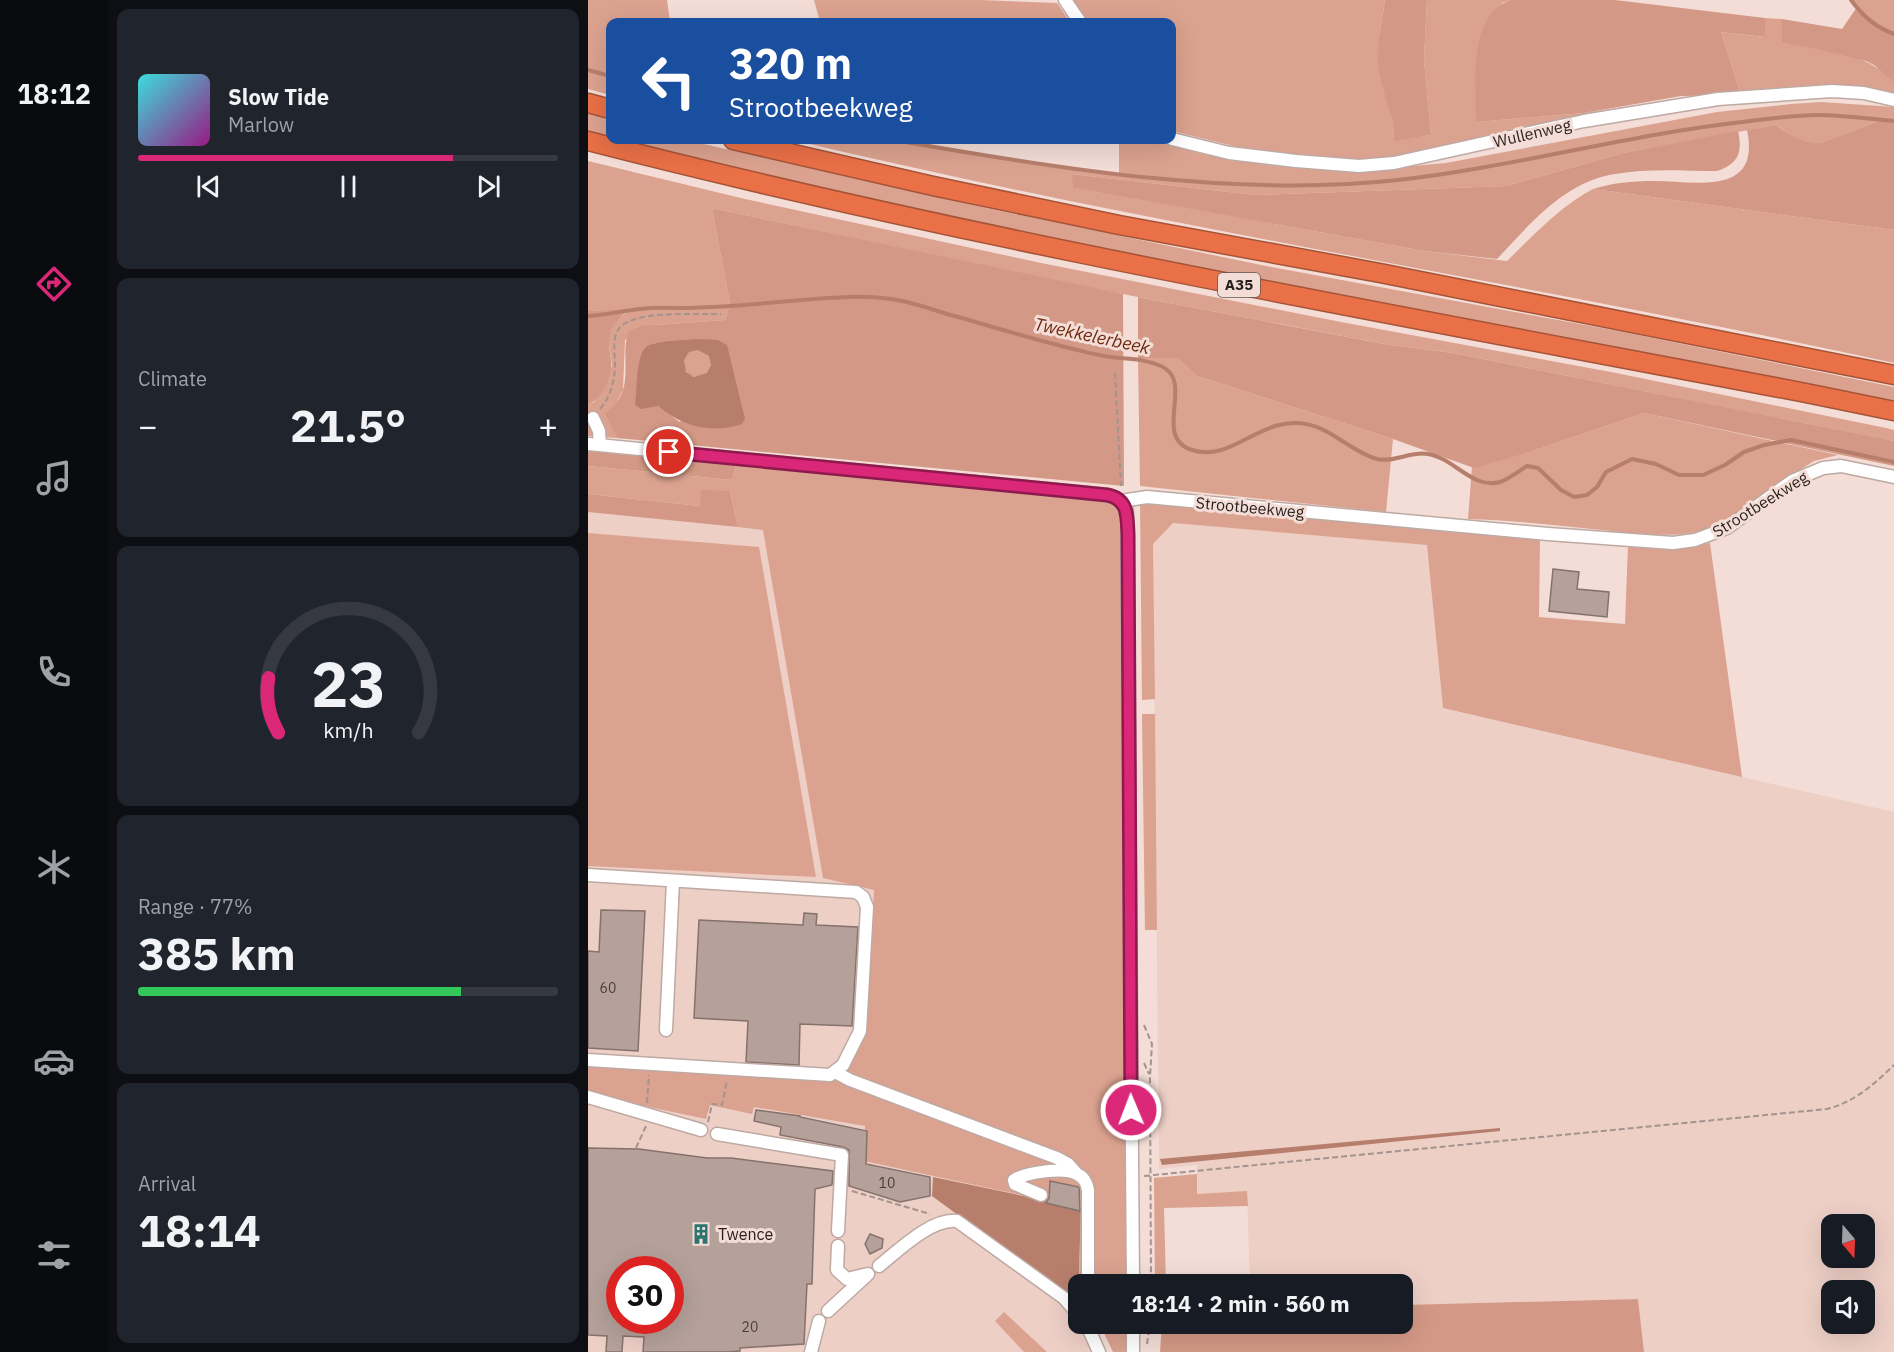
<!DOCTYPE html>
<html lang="en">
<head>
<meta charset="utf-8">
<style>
  :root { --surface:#171b24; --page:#20242c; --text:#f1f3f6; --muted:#9ea1a6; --line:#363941; --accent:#db2777 }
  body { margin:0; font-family:"IBM Plex Sans",sans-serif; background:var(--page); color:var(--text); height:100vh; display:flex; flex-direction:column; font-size:22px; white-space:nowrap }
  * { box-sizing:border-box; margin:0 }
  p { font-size:20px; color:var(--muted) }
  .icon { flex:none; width:33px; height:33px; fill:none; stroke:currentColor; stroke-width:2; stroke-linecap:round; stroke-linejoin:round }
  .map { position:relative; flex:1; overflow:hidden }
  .panel { display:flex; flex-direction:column; gap:9px; padding:9px; background:#0d0f14; width:480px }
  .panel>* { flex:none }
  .banner { position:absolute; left:18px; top:18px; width:570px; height:126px; border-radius:12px; box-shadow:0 6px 24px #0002; background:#1a4fa0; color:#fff; overflow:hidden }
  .needle { width:39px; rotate:161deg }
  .fabs { position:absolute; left:1233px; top:1214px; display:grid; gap:12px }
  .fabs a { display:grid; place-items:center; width:54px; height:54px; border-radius:12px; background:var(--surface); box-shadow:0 6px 24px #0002; font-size:30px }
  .speed { position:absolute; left:18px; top:1256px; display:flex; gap:12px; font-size:30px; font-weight:700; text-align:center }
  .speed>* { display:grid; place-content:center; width:78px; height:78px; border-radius:50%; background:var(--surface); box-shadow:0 6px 24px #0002; line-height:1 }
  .speed .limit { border:9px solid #d22; background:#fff; color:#111 }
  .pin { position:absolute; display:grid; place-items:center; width:51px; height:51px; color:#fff; margin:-26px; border:3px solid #fff; border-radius:50%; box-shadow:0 2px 6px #0007 }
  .me { position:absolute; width:66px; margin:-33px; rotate:359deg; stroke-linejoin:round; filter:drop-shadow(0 0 4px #0008) }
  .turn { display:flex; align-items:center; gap:21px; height:126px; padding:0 24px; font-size:27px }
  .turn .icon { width:78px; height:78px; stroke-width:2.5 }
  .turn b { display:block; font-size:42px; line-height:51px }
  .big { font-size:45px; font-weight:700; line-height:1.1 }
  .panel .card { flex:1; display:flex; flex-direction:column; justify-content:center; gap:9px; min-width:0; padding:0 21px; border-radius:12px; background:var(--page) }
  .panel .dial { align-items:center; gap:0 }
  .dial svg { height:156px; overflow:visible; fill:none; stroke:var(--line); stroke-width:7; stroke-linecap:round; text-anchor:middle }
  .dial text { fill:var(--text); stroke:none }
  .song { display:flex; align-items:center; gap:18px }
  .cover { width:72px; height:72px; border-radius:9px; background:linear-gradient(135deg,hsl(180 70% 55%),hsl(310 70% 35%)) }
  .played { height:6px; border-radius:3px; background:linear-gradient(90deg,var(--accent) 75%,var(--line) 75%) }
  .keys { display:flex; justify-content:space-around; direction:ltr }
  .heat { display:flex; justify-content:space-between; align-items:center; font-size:33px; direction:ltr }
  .charge { height:9px; border-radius:4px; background:linear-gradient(90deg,#34c759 77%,var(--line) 0) }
  .trip { position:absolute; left:480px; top:1274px; width:345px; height:60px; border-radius:12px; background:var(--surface); box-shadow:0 6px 24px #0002; font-weight:700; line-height:60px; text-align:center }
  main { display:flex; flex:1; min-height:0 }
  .tabs { display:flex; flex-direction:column; width:108px; justify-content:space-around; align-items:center; background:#090b0e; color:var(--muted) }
  .tabs .icon { width:42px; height:42px }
  .tabs .current { color:var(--accent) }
  .tabs b { font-size:27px; color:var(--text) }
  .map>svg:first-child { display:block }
  .built { fill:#edcfc6; fill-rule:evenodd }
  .green { fill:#dba28f }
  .forest { fill:#d49986; fill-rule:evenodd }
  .water { fill:#b77e6c; fill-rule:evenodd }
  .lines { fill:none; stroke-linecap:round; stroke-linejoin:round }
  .stream { stroke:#b77e6c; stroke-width:4 }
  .building { fill:#b5a09a; stroke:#85726c; stroke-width:1.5; fill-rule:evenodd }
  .minor-casing { stroke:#bea9a3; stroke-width:15 }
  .highway-casing { stroke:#a55438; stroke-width:21 }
  .path { stroke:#a4938e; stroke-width:2; stroke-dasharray:6 3; stroke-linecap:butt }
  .minor { stroke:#fff; stroke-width:12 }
  .highway { stroke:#e97047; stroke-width:18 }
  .route-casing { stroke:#8e194d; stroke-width:15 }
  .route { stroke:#db2777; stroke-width:10 }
  .labels { text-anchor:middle; stroke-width:6; stroke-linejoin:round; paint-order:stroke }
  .number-label { font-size:14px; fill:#4a3f3c }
  .shield { fill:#f3ddd6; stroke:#645854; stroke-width:1.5 }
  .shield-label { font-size:15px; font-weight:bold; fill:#271f1d }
  .street-label { font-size:16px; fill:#271f1d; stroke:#f3ddd6 }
  .poi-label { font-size:16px; fill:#271f1d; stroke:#f3ddd6; text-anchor:start }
  .water-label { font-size:18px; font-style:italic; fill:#6f280f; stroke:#f3ddd6 }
</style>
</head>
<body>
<main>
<nav class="tabs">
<b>18:12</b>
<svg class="icon current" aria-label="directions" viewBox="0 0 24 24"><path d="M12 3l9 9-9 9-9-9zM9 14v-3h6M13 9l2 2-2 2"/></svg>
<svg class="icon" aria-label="music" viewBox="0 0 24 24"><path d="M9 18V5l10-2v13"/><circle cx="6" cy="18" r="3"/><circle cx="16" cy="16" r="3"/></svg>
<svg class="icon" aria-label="phone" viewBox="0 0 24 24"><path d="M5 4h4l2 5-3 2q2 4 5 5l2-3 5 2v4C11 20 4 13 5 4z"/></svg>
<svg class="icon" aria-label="climate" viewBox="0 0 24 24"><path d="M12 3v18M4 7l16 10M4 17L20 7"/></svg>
<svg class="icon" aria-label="car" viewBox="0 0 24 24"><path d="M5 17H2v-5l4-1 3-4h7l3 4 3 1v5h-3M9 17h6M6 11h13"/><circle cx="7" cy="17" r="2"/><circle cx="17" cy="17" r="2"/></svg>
<svg class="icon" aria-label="filters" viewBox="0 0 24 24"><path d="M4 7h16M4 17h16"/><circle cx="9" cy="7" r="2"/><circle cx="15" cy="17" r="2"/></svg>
</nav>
<section class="panel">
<div class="card">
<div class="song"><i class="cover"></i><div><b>Slow Tide</b><p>Marlow</p></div></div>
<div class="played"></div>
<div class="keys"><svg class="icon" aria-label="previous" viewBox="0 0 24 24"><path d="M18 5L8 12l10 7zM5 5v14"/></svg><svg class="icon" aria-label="pause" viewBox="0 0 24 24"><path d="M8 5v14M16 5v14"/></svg><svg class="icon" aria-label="next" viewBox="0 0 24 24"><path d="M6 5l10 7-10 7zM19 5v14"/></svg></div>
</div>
<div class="card"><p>Climate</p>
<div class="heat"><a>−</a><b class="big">21.5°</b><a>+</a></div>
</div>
<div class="card dial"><svg viewBox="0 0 100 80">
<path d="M14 69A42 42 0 1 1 86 69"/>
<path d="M14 69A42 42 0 0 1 9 41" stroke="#db2777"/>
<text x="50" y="56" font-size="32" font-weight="700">23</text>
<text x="50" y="72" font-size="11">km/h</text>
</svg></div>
<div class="card"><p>Range · 77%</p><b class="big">385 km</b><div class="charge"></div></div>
<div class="card"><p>Arrival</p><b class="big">18:14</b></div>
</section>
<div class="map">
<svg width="1306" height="1352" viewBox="0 0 1306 1352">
  <rect width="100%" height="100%" fill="#f3ddd6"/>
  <path class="built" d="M0,508L487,558L506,1284H490V1323H508L515,1343L508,1352H0ZM32,1269H82V1320H32Z
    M585,523L840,545L855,708L1306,812V1352H1056L1050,1299L815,1305L814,1284H662L659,1192L609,1194V1165L571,1169L565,544ZM1244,1224H1276V1257H1244ZM1244,1290H1276V1323H1244Z"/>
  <path class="green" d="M0,0H79L82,22H22V95L0,89Z
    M226,0H393L469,3L482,22H232Z
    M485,0H797L791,36L797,90L805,124L806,140L843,135L836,60L839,0H922L914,3L889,56L888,122L996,113L1043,106L949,131L802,158L766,160L670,152L584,131V22H500Z
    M1263,0H1306V34C1287,27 1275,16 1263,0Z
    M1177,18L1194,19V43C1233,49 1279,51 1306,83V93L1273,91L1153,95L1133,32L1176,37Z
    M1233,102L1306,107V121L1293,120L1232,143C1216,143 1201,135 1188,125L1035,153L918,186L667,195L483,174L487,188L836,251L919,261C946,235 971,207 1005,189L1306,230V363C940,283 569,227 205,140H306L424,160L531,174V140H563L618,154L685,166L771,171L858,163L1129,112L1203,104Z
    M0,114L22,120V138L0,133Z
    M28,140H98L398,208L678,266L1030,331L1306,387V408L899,323L564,262L245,192Z
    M0,161L157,199L453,263L753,322L1023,372L1298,428L1306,430V441L865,353L802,345L503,288L124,208L142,304L137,320L67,325L37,340L35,390L29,402L19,415L29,438L0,436V405L6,402L24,366L20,337L27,322L41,310L0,311Z
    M95 363a14 14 0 1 1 28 0a14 14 0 1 1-28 0Z
    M550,358H589L609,376L805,439L798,512L552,486Z
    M1056,413L1250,455L1226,461L1218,466C1193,484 1164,511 1135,524C1096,542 1046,533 1004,529C963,525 922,520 880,519L884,467L945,451Z
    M148,465L516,500L531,507L535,514L542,1284H491L493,1208L276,1161L277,1126L166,1107L164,1114L122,1105L118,1119L0,1094V1067L244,1080L261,1068L279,1031L286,890L235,878L175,530L150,527L142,491L112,506L0,494V466L144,480Z
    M552,501L821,528L952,538L951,617L1037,624L1040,545L1094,548L1122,543L1154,777L855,708L839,545L585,523L565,544L567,699L554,700Z
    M0,533L171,547L228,877L0,866Z
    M554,714H567L569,930H557Z
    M609,1174V1194L659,1191L660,1206L576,1208L578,1284H567L566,1178Z
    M416,1312L459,1352H436L407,1321Z
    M511,1323H541V1352H525Z"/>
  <path class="forest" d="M797,0H839L836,60L843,135L806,141L805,124L791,73L790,59L791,36Z
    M922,0H1027L1177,18V37L1133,32L1153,95L1093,96L996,113L888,122C888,85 879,16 922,0Z
    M1269,7C1280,20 1291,28 1306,34V83L1286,65L1278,61L1230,49L1194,43V19L1254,29Z
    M1293,120L1306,121V230L1005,189C1024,183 1044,181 1065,181C1107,181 1173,197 1159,130L1188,125C1200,135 1217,143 1232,143Z
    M1150,131C1155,153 1150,164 1129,171C1095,171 1060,168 1027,174C976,182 942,224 909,259L836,251L486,188L483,174L667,195L918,186L1035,153Z
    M124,208L535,294L536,486L29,438L17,413C21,410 25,407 28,403C45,384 32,352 41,331L53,326L137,320L142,304ZM66,343L139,345L92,422L70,406Z
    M550,297L802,345L865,353L1297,439L1306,441V466L1056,413L945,451L886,468L805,439L609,376L589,358H550Z
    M41,309C33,317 25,323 22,334C19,343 23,354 23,362C25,377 13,399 0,405V311Z
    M0,451L148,465L144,480L0,466Z
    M113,490L142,491L150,527L0,512V494L112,506Z
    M1050,1299L1056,1352H572L574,1323H814L815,1305Z"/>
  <path class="water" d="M113,339L130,340L139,345L157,419L154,424C123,434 95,427 70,406L53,409L47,405C49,392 48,357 57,348C64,340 101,340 113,339ZM110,350L121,356L123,365L119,373L106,377L98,372L96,360L101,352Z
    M912,1128V1131L574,1165L572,1159Z
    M345,1177L493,1208L490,1303L344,1196Z"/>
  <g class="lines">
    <path class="stream" d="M1263,0C1275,16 1287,27 1306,34
      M0,70L22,76
      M306,140C466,168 647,198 810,180C926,167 1038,135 1154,122C1179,119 1205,115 1230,115C1255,115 1281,119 1306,121
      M0,316C18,315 34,311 52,309C67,307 84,308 99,308C125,307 152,306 178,303C223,300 269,292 314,301C329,304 344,309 359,314C400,325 440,338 481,348C497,352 515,357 532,358C547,359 559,360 573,366C608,381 563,437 604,450C644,463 673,415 718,424C745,429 763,452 789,459C805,463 823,451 840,454C866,458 885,490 912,482C921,479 931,471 939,466L950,468L973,490L986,497L999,495L1009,487L1018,472L1044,459L1068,464L1091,475H1115L1137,465L1156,452L1176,445L1203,440L1306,462"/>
  </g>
  <path class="building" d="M965,569L991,572L989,589L1021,592L1019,617L961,611Z
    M13,910L57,911L50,1051L0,1048V951L11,952Z
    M216,913L229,914L228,925L270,927L264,1026L212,1024L211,1065L158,1062L160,1021L106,1018L111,920L215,925Z
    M168,1110L212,1116V1117L279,1131L278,1164L342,1177V1196L312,1202L261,1186V1150L255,1147L192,1135L193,1127L166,1121Z
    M0,1148L51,1149L119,1158H143L245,1171L244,1185L227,1189L224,1284H219L216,1344L152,1348V1351L139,1352H55L56,1337L35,1336L34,1352H18L19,1336L0,1335ZM32,1269H82V1320H32Z
    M462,1181L491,1187L492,1211L458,1203L461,1198Z
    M282,1234L295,1239L294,1248L282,1254L277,1244Z"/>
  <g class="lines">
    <g class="minor-casing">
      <path id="minor" d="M477,0L492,22
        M584,139L641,153L708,161L771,166L806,163L996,121L1130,99L1244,91L1276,93L1306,100
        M5,418L11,431L12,445
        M0,444L519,495C529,497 537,502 539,511L545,1284
        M533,501L559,497L960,534L1085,543L1107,540L1139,528L1204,481L1235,468L1253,466L1306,477
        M0,875L268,892L275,897L279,907L272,1031L255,1065L242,1075L0,1060
        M78,1030L85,881
        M247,1072L262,1080L469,1158L480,1164L488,1173
        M0,1097L113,1130
        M129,1134L254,1155L250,1231
        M453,1195L427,1184L426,1180C439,1172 476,1167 489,1174C496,1177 499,1184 500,1190V1284
        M250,1246L249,1270L259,1279L280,1274
        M291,1266C310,1251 343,1218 369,1221L476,1298L490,1314
        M240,1311L279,1275
        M498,1323L511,1352
        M545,1323V1352
        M223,1352L231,1321"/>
    </g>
    <g class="highway-casing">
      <path id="highway" d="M0,103L22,109
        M145,140L345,186L531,225L792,273L1306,375
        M0,141C401,244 811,315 1218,393L1306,411"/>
    </g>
    <path class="path" d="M527,373L533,486
      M12,409C23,396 26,383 27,366C27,356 24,339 30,330C42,309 110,315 133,314
      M556,1025L564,1044L562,1077L563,1284
      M556,1063L561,1074
      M59,1103L61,1075
      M120,1122L124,1104L134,1105L139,1080
      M48,1148L58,1126
      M556,1176L1239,1109C1267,1102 1286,1084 1306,1065
      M264,1191L342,1214
      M559,1344L562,1323"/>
    <use href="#minor" class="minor"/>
    <use href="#highway" class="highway"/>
  </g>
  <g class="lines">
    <g class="route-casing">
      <path id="route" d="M81,452L519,495C541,499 539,517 540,535L543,1110"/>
    </g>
    <use href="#route" class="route"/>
  </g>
  <defs>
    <g id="building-bare" transform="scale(1.62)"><path d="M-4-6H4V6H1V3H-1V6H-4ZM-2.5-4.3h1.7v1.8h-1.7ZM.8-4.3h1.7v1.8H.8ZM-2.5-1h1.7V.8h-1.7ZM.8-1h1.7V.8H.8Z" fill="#2b746f" stroke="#f3ddd6" stroke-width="2.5" paint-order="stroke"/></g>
  </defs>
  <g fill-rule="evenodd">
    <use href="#building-bare" x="113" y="1234"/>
  </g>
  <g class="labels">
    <g class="number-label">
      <text x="20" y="993">60</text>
      <text x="299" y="1188">10</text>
      <text x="162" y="1332">20</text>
    </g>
    <rect class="shield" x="630" y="273" width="42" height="24" rx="4.5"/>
    <g class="shield-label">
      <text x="651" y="290">A35</text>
    </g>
    <g class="street-label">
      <text transform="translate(944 133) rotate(-13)" y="6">Wullenweg</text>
      <text transform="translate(1172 504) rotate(-32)" y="6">Strootbeekweg</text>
      <text transform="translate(662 507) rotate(5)" y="6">Strootbeekweg</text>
    </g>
    <g class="poi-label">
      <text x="130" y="1240">Twence</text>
    </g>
    <g class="water-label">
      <text transform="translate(504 336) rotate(12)" y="6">Twekkelerbeek</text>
    </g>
  </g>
</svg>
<div class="fabs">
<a><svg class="needle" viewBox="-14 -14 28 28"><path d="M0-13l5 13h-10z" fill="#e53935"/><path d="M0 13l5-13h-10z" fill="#9ea1a6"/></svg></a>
<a><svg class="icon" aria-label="sound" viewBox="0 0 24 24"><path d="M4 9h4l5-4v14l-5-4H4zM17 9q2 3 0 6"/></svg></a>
</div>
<div class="speed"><div class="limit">30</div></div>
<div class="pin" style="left:81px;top:452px;background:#d93025"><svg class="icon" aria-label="arrive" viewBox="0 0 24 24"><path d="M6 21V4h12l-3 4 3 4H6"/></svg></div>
<svg class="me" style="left:543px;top:1110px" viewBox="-20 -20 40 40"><circle r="17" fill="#db2777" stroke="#fff" stroke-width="3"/><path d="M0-11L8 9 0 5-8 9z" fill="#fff"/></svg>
<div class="trip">18:14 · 2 min · 560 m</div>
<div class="banner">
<div class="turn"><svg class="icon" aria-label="left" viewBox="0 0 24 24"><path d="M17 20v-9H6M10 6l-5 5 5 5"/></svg><div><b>320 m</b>Strootbeekweg</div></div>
</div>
</div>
</main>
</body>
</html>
